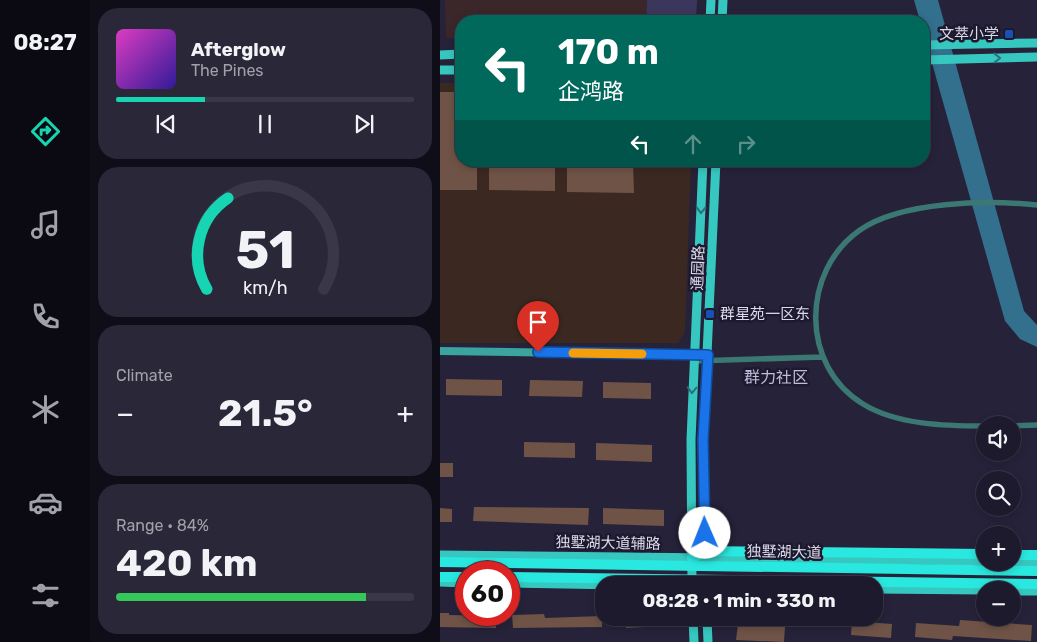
<!DOCTYPE html>
<html lang="en">
<head>
<meta charset="utf-8">
<style>
  :root { --surface:#1c1a2c; --page:#292738; --text:#f1f3f6; --muted:#a0a1a9; --line:#3a3848; --accent:#17d5b2 }
  body { margin:0; font-family:Rubik,"Noto Sans SC",sans-serif; background:var(--page); color:var(--text); height:100vh; display:flex; flex-direction:column; font-size:19px; white-space:nowrap }
  * { box-sizing:border-box; margin:0 }
  p { font-size:16px; color:var(--muted) }
  .icon { flex:none; width:28px; height:28px; fill:none; stroke:currentColor; stroke-width:2; stroke-linecap:round; stroke-linejoin:round }
  .map { position:relative; flex:1; overflow:hidden }
  .panel { display:flex; flex-direction:column; gap:8px; padding:8px; background:#0f0e18; width:350px }
  .panel>* { flex:none }
  .banner { position:absolute; left:15px; top:15px; width:475px; height:152px; border-radius:20px; box-shadow:0 2px 8px #0003,0 0 0 1px var(--line); background:#00695c; color:#fff; overflow:hidden }
  .buttons { position:absolute; left:536px; top:416px; display:grid; gap:10px }
  .buttons a { display:grid; place-items:center; width:45px; height:45px; border-radius:50%; background:var(--surface); box-shadow:0 2px 8px #0003,0 0 0 1px var(--line); font-size:25px }
  .speed { position:absolute; left:15px; top:561px; display:flex; gap:10px; font-size:25px; font-weight:700; text-align:center }
  .speed>* { display:grid; place-content:center; width:65px; height:65px; border-radius:50%; background:var(--surface); box-shadow:0 2px 8px #0003,0 0 0 1px var(--line); line-height:1 }
  .speed .limit { border:8px solid #d22; background:#fff; color:#111 }
  .pin { position:absolute; display:grid; place-items:center; width:42px; height:42px; color:#fff; margin:-51px -21px; border-radius:50% 50% 50% 0; rotate:-45deg; box-shadow:0 0 5px #0007 }
  .pin .icon { rotate:45deg }
  .me { position:absolute; width:55px; margin:-28px; rotate:359deg; stroke-linejoin:round; filter:drop-shadow(0 0 4px #0008) }
  .turn { display:flex; align-items:center; gap:18px; height:105px; padding:0 20px; font-size:22px }
  .turn .icon { width:65px; height:65px; stroke-width:2.5 }
  .turn b { display:block; font-size:35px; line-height:42px }
  .lanes { display:flex; align-items:center; height:48px; padding:0 20px; background:#0003; justify-content:center; gap:25px; direction:ltr }
  .lanes .off { opacity:.35 }
  .big { font-size:38px; font-weight:700; line-height:1.1 }
  .panel .card { flex:1; display:flex; flex-direction:column; justify-content:center; gap:8px; min-width:0; padding:0 18px; border-radius:20px; background:var(--page) }
  .panel .dial { align-items:center; gap:0 }
  .dial svg { height:130px; overflow:visible; fill:none; stroke:var(--line); stroke-width:7; stroke-linecap:round; text-anchor:middle }
  .dial text { fill:var(--text); stroke:none }
  .song { display:flex; align-items:center; gap:15px }
  .cover { width:60px; height:60px; border-radius:8px; background:linear-gradient(135deg,hsl(310 70% 55%),hsl(250 70% 35%)) }
  .played { height:5px; border-radius:2px; background:linear-gradient(90deg,var(--accent) 30%,var(--line) 30%) }
  .keys { display:flex; justify-content:space-around; direction:ltr }
  .heat { display:flex; justify-content:space-between; align-items:center; font-size:28px; direction:ltr }
  .charge { height:8px; border-radius:4px; background:linear-gradient(90deg,#34c759 84%,var(--line) 0) }
  .trip { position:absolute; left:155px; top:576px; width:288px; height:50px; border-radius:20px; background:var(--surface); box-shadow:0 2px 8px #0003,0 0 0 1px var(--line); font-weight:700; line-height:50px; text-align:center }
  main { display:flex; flex:1; min-height:0 }
  .tabs { display:flex; flex-direction:column; width:90px; justify-content:space-around; align-items:center; background:#0b0a12; color:var(--muted) }
  .tabs .icon { width:35px; height:35px }
  .tabs .current { color:var(--accent) }
  .tabs b { font-size:22px; color:var(--text) }
  .map>svg:first-child { display:block }
  .commercial { fill:#3b272a }
  .industrial { fill:#3b2921 }
  .green { fill:#3d365c }
  .water { fill:#32708e }
  .building { fill:#6f5346 }
  .lines { fill:none; stroke-linecap:round; stroke-linejoin:round }
  .street { stroke:#3b7773; stroke-width:5.5 }
  .secondary { stroke:#3ca49e; stroke-width:8 }
  .primary { stroke:#36c8c0; stroke-width:9 }
  .highway { stroke:#29e8df; stroke-width:10 }
  .highway-bridge { stroke:#29e8df; stroke-width:10 }
  .oneway { stroke:#2a7078 }
  .route-casing { stroke:#114b97; stroke-width:12 }
  .route { stroke:#1a73e8; stroke-width:9 }
  .slow { stroke:#f59e0b; stroke-width:9 }
  .transit-dot { fill:#1a4fb4; stroke:#1d192f; stroke-width:2 }
  .labels { text-anchor:middle; stroke-width:5; stroke-linejoin:round; paint-order:stroke }
  .poi-label { font-size:15px; fill:#dcdbea; stroke:#1d192f; text-anchor:end }
  .street-label { font-size:15px; fill:#dcdbea; stroke:#1d192f }
  .neighbourhood-label { font-size:16px; fill:#c1bddc; stroke:#1d192f }
</style>
</head>
<body>
<main>
<nav class="tabs">
<b>08:27</b>
<svg class="icon current" aria-label="directions" viewBox="0 0 24 24"><path d="M12 3l9 9-9 9-9-9zM9 14v-3h6M13 9l2 2-2 2"/></svg>
<svg class="icon" aria-label="music" viewBox="0 0 24 24"><path d="M9 18V5l10-2v13"/><circle cx="6" cy="18" r="3"/><circle cx="16" cy="16" r="3"/></svg>
<svg class="icon" aria-label="phone" viewBox="0 0 24 24"><path d="M5 4h4l2 5-3 2q2 4 5 5l2-3 5 2v4C11 20 4 13 5 4z"/></svg>
<svg class="icon" aria-label="climate" viewBox="0 0 24 24"><path d="M12 3v18M4 7l16 10M4 17L20 7"/></svg>
<svg class="icon" aria-label="car" viewBox="0 0 24 24"><path d="M5 17H2v-5l4-1 3-4h7l3 4 3 1v5h-3M9 17h6M6 11h13"/><circle cx="7" cy="17" r="2"/><circle cx="17" cy="17" r="2"/></svg>
<svg class="icon" aria-label="filters" viewBox="0 0 24 24"><path d="M4 7h16M4 17h16"/><circle cx="9" cy="7" r="2"/><circle cx="15" cy="17" r="2"/></svg>
</nav>
<section class="panel">
<div class="card">
<div class="song"><i class="cover"></i><div><b>Afterglow</b><p>The Pines</p></div></div>
<div class="played"></div>
<div class="keys"><svg class="icon" aria-label="previous" viewBox="0 0 24 24"><path d="M18 5L8 12l10 7zM5 5v14"/></svg><svg class="icon" aria-label="pause" viewBox="0 0 24 24"><path d="M8 5v14M16 5v14"/></svg><svg class="icon" aria-label="next" viewBox="0 0 24 24"><path d="M6 5l10 7-10 7zM19 5v14"/></svg></div>
</div>
<div class="card dial"><svg viewBox="0 0 100 80">
<path d="M14 69A42 42 0 1 1 86 69"/>
<path d="M14 69A42 42 0 0 1 27 13" stroke="#17d5b2"/>
<text x="50" y="56" font-size="32" font-weight="700">51</text>
<text x="50" y="72" font-size="11">km/h</text>
</svg></div>
<div class="card"><p>Climate</p>
<div class="heat"><a>−</a><b class="big">21.5°</b><a>+</a></div>
</div>
<div class="card"><p>Range · 84%</p><b class="big">420 km</b><div class="charge"></div></div>
</section>
<div class="map">
<svg width="597" height="642" viewBox="0 0 597 642">
  <rect width="100%" height="100%" fill="#26223a"/>
  <path class="commercial" d="M5,0H207L206,21H21V38H6Z"/>
  <path class="industrial" d="M0,83H21V161H251L245,332L238,343H0Z"/>
  <path class="green" d="M207,0H257L256,20L206,21Z"/>
  <path class="water" d="M474,0H498L584,311L597,325V347L580,339L565,321L484,35V21H480Z"/>
  <path class="building" d="M0,92H21V161H37V190H0Z
    M49,161H115V191L49,190Z
    M127,161H193L194,193L127,192Z
    M6,379L62,380V396L6,395Z
    M90,380L143,381L142,397L89,396Z
    M163,382L211,383V399L163,398Z
    M84,442L135,443V458L84,457Z
    M156,443L212,445V462L156,460Z
    M0,463H13V477H0Z
    M34,507L149,508L148,525L33,521Z
    M0,508L12,509V522H0Z
    M163,508L224,510V526L163,524Z
    M0,613H9V615L56,616V628L0,627Z
    M104,614L105,618L162,616V627L73,628L72,615Z
    M186,618H224V626L186,628Z
    M520,620L592,625L591,641L513,636L512,640L475,637L476,623L519,626Z
    M412,621L452,624L451,638L411,635Z
    M298,624L345,627L344,642L296,640Z"/>
  <g class="lines">
    <path class="street" d="M254,361L382,357
      M545,426C506,426 457,425 423,404C360,366 361,271 420,230C462,201 547,200 597,205
      M572,426L597,425"/>
    <path class="secondary" d="M0,351L268,355"/>
    <path class="primary" d="M270,21L271,0
      M282,21L283,0
      M484,45L597,43
      M0,55L21,54
      M484,60L597,57
      M0,70H21
      M265,551L263,440L276,161
      M0,555L545,561
      M572,562H597
      M0,582L26,583
      M69,583L180,585
      M252,585L251,440L263,161
      M434,589L545,590
      M572,591H597
      M253,618L254,642
      M267,618L268,642"/>
    <path class="highway" d="M572,555H597
      M252,558L265,551L545,554
      M0,577H26"/>
    <path class="highway-bridge" d="M0,562L597,571
      M69,577L597,584"/>
  </g>
  <defs><path id="oneway-chevron" d="M-2-3.5L2.5 0L-2 3.5" fill="none" stroke-width="1.6" stroke-linecap="round" stroke-linejoin="round" transform="scale(1.25)"/></defs>
  <g class="oneway">
    <use href="#oneway-chevron" transform="translate(557 58) rotate(-1)"/>
    <use href="#oneway-chevron" transform="translate(261 210) rotate(93)"/>
    <use href="#oneway-chevron" transform="translate(252 390) rotate(92)"/>
  </g>
  <g class="lines">
    <g class="route-casing">
      <path id="route" d="M98,352L268,355L263,440L265,533"/>
    </g>
    <use href="#route" class="route"/>
    <path class="slow" d="M133,353L202,354"/>
  </g>
  <g class="transit-dot">
    <rect x="564" y="29" width="10" height="10" rx="2.5"/>
    <rect x="265" y="309" width="10" height="10" rx="2.5"/>
  </g>
  <g class="labels">
    <g class="poi-label">
      <text x="559" y="39">文萃小学</text>
      <text x="280" y="319" text-anchor="start">群星苑一区东</text>
    </g>
    <g class="street-label">
      <text transform="translate(258 268) rotate(-88)" y="5">通园路</text>
      <text transform="translate(168 543) rotate(1)" y="5">独墅湖大道辅路</text>
      <text transform="translate(344 552) rotate(1)" y="5">独墅湖大道</text>
    </g>
    <g class="neighbourhood-label">
      <text x="336" y="383">群力社区</text>
    </g>
  </g>
</svg>
<div class="buttons">
<a><svg class="icon" aria-label="sound" viewBox="0 0 24 24"><path d="M4 9h4l5-4v14l-5-4H4zM17 9q2 3 0 6"/></svg></a>
<a><svg class="icon" aria-label="search" viewBox="0 0 24 24"><circle cx="10" cy="10" r="6"/><path d="M15 15l6 6"/></svg></a>
<a>+</a>
<a>−</a>
</div>
<div class="speed"><div class="limit">60</div></div>
<div class="pin" style="left:98px;top:352px;background:#d93025"><svg class="icon" aria-label="arrive" viewBox="0 0 24 24"><path d="M6 21V4h12l-3 4 3 4H6"/></svg></div>
<svg class="me" style="left:265px;top:533px" viewBox="-20 -20 40 40"><circle r="19" fill="#fff"/><path d="M0-13L10 11 0 6-10 11z" fill="#1a73e8"/></svg>
<div class="trip">08:28 · 1 min · 330 m</div>
<div class="banner">
<div class="turn"><svg class="icon" aria-label="left" viewBox="0 0 24 24"><path d="M17 20v-9H6M10 6l-5 5 5 5"/></svg><div><b>170 m</b>企鸿路</div></div>
<div class="lanes"><svg class="icon" aria-label="left" viewBox="0 0 24 24"><path d="M17 20v-9H6M10 6l-5 5 5 5"/></svg><svg class="icon off" aria-label="ahead" viewBox="0 0 24 24"><path d="M12 20V5M6 11l6-6 6 6"/></svg><svg class="icon off" aria-label="right" viewBox="0 0 24 24"><path d="M7 20v-9h11M14 6l5 5-5 5"/></svg></div>
</div>
</div>
</main>
</body>
</html>
